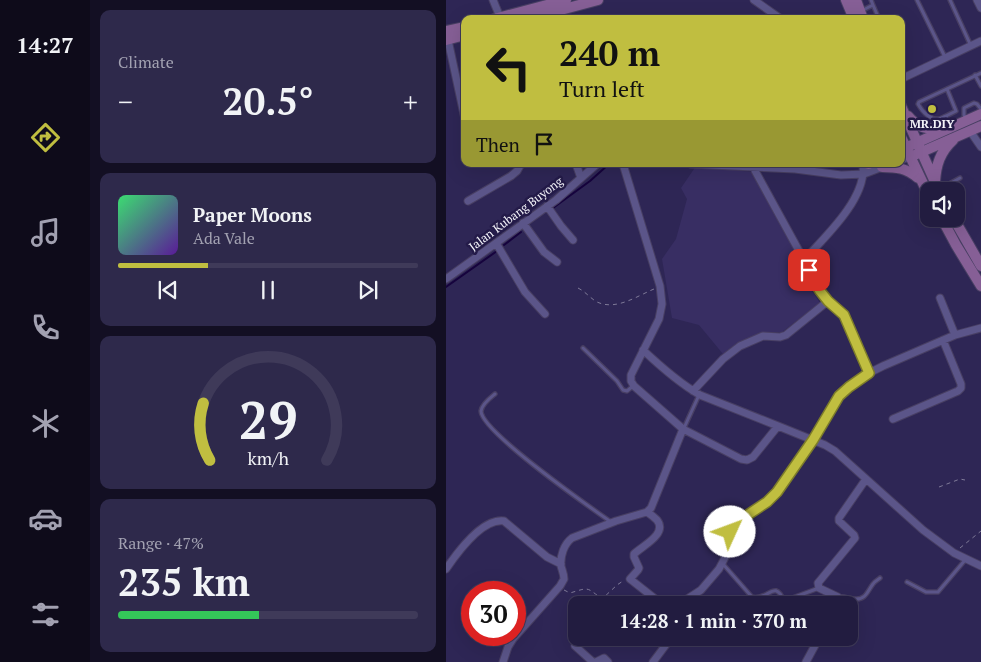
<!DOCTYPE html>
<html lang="en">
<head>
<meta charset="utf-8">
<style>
  :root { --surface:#221c40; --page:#2e294b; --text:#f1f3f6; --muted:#a2a1b1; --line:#3f3a59; --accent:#c0be40 }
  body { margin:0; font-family:"PT Serif",serif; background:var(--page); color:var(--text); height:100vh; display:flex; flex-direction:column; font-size:19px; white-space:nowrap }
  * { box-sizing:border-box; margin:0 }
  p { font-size:16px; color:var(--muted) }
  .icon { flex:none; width:28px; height:28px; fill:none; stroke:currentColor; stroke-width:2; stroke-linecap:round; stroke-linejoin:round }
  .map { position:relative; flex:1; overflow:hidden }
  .drawer { display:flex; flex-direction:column; gap:10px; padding:10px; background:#130f23; width:356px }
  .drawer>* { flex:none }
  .hud { position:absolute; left:15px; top:15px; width:444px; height:152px; border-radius:10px; box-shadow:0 5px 20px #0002,0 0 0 1px var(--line); background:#c0be40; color:#111; overflow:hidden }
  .controls { position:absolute; left:474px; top:182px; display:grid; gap:10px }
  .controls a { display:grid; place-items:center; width:45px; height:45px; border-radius:10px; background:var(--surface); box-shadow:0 5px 20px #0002,0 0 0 1px var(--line); font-size:25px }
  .speed { position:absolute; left:15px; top:581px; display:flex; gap:10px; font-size:25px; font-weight:700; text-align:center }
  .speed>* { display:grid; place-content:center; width:65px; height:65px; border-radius:50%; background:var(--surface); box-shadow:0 5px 20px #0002,0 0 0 1px var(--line); line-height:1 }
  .speed .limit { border:8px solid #d22; background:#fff; color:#111 }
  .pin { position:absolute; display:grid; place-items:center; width:42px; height:42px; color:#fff; margin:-21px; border-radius:10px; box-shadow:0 2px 8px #0006 }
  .me { position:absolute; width:55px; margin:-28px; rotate:47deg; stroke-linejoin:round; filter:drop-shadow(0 0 4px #0008) }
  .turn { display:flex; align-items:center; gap:18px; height:105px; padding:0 15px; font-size:22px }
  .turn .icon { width:65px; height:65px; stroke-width:2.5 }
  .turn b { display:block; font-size:35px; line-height:42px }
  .then { display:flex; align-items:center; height:48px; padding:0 15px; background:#0003; gap:10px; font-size:19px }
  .big { font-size:38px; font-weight:800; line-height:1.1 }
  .drawer .card { flex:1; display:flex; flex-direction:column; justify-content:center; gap:8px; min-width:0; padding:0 18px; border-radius:10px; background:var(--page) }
  .drawer .dial { align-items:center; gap:0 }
  .dial svg { height:130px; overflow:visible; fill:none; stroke:var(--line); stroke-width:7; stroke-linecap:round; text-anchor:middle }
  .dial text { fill:var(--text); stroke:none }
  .song { display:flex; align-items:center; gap:15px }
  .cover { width:60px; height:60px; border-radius:8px; background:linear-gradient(135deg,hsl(140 70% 55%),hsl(270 70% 35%)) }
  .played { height:5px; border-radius:2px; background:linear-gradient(90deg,var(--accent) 30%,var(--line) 30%) }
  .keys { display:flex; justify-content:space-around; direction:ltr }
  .heat { display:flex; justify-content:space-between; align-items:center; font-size:28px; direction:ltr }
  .charge { height:8px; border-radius:4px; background:linear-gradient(90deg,#34c759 47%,var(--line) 0) }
  .trip { position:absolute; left:122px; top:596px; width:290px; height:50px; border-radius:10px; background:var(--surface); box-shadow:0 5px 20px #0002,0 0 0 1px var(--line); font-weight:800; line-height:50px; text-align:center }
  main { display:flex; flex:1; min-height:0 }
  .dock { display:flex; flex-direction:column; width:90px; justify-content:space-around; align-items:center; background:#0e0b1a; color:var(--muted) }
  .dock .icon { width:35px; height:35px }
  .dock .selected { color:var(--accent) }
  .dock b { font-size:22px; color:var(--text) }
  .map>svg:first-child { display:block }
  .built { fill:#382e63 }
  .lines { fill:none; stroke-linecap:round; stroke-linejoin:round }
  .stream { stroke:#16033d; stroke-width:2 }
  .lane-casing { stroke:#483f63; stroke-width:5.5 }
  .street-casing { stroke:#483f63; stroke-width:9 }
  .secondary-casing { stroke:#483f63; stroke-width:12 }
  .path { stroke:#7f7a98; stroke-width:1; stroke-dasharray:4 4; stroke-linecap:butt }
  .lane { stroke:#5b5589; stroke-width:3 }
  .street { stroke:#5b5589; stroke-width:7 }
  .secondary { stroke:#865f96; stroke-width:10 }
  .route-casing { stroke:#7d7c2a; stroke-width:12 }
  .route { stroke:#c0be40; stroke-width:9 }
  .poi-dot { fill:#c0be40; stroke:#241b49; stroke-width:2 }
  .labels { text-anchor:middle; stroke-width:5; stroke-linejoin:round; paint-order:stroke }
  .poi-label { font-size:12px; font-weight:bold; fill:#f4f4fa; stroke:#241b49 }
  .street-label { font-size:12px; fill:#f4f4fa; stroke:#241b49 }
</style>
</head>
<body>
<main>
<nav class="dock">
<b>14:27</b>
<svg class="icon selected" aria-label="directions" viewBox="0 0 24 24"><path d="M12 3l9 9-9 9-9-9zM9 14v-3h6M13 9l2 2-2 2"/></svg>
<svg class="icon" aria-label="music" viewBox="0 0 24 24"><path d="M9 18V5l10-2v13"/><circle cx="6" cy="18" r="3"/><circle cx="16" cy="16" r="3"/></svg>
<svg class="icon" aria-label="phone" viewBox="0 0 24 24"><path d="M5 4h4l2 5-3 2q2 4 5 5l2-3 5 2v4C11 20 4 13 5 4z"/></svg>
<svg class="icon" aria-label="climate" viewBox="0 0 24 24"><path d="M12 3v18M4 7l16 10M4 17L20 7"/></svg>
<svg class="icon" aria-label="car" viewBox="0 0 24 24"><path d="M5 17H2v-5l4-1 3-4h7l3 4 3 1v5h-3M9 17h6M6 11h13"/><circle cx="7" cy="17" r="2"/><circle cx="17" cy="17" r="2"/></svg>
<svg class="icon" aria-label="filters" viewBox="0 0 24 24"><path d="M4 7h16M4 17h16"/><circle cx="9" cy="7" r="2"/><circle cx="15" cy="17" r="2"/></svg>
</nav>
<section class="drawer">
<div class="card"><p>Climate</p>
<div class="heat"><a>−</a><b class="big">20.5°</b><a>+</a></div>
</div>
<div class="card">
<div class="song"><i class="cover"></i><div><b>Paper Moons</b><p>Ada Vale</p></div></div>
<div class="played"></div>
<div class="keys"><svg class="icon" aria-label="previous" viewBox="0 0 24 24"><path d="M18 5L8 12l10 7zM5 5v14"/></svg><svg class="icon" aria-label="pause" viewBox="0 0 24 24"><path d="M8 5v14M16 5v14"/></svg><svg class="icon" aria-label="next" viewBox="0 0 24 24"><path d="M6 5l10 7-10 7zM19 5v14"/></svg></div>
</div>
<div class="card dial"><svg viewBox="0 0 100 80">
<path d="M14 69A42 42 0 1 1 86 69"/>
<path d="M14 69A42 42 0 0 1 10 34" stroke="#c0be40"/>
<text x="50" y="56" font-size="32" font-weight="700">29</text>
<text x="50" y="72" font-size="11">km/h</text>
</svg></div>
<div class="card"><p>Range · 47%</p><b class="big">235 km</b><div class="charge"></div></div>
</section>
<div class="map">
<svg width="535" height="662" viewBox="0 0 535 662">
  <rect width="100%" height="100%" fill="#2e2655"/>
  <path class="built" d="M250,166L306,172L342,233L355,264L361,283L374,303L336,332L317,333L277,354L253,325L226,318L216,259L230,239L241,199L235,188Z"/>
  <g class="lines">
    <path class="stream" d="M107,208L144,181L163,164
      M58,245L75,232
      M0,287L51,251"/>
    <g class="lane-casing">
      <path id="lane" d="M471,0L499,57
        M504,0L525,46
        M427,5L433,19
        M417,10L427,5L425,0
        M455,67L459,76
        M529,75L535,86
        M500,116L510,111L501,89
        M520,120L518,115V108L528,103L531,104L535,109
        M504,126L500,116C497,117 495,119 492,119C483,119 476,111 472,104L473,102L535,73
        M495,191L503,184L514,178
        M137,348L171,381L177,390L181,391L187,386
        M49,394C44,398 36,404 35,411C35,431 145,508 165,522
        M238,428L253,395
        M277,564L306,597C323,601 328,578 338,601L373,588
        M461,582L480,592H492L520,559
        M392,597C399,596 403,599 409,599C420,600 422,590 427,584C429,581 432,580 434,578"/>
    </g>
    <g class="street-casing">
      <path id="street" d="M47,0L54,17
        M308,0L335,19
        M531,0L535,8
        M2,40L19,119
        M455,79L535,41
        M524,131L535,147
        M455,160L464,157
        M130,164L135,178
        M177,164L214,286L216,304L213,319L185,375V381L188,386L237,429L295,459L301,460L307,457L332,426L379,445L389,451L477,530L508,553L535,566
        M244,164L349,169L395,175L418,174L439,166
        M307,167L358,260L370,286L382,301L398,315L423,373
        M22,201L65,176L71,171L75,164
        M101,206L115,226L127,240
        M77,223L98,252L111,262
        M50,243L79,292L99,314
        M358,260C379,237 420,199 417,166
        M0,279L110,200L151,164
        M494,298L509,335
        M197,350C214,366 233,383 254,395L332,426
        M247,391L277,359L294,346L317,336L334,337L340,335L382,301
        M447,419L512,391L515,388V384L497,340
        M201,512C204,514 208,517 211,520C222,534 196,546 188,554V557L193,568L192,570L184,579L217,605
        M0,569C11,553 36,518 58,521L101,557L115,564
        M232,605L255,590L273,569L286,544C286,535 281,532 288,524L321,502L331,492L367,440L386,407L393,396L403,387L423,373L437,366L509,335L535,328
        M391,605L392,597L373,588L372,583L409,538L408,535L393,521V518L420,479
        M129,646L147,662
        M57,662L62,647L67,639L114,586L118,579C118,574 116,570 115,566C114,556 118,544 126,538L170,521L201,512L205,508L237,429
        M150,662L158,658L162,662
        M207,662L225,638
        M360,662L373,638"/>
    </g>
    <g class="secondary-casing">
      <path id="secondary" d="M400,0L408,19
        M410,0L417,19
        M48,19L120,0
        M81,19L152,0
        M0,31L19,27
        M0,40L19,35
        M455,106L493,191
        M462,116C471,127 481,130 495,129
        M455,137L482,194
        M459,148L535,114
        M464,157L535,126
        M422,164H423
        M436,167C451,167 460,168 472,178
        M489,182C490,165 494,152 507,140
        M496,219L510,245L535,286
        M508,219L535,266"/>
    </g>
    <path class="path" d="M132,288C140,292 144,298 151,302C170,311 191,296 208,289
      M493,487L514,479L519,480
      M514,548L535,531
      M118,590L124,593C144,587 140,587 156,599L171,585L177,581"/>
    <use href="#lane" class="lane"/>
    <use href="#street" class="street"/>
    <use href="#secondary" class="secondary"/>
  </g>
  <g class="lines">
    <g class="route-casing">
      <path id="route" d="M284,532L285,527L288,524L321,502L331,492L367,440L393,396L403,387L423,373L398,315L382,301L374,291L367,280L363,270"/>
    </g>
    <use href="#route" class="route"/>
  </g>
  <circle class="poi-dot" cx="486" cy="109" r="5"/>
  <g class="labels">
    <g class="poi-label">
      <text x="486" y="128">MR.DIY</text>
    </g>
    <g class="street-label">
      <text transform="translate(70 214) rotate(-37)" y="4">Jalan Kubang Buyong</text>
    </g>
  </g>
</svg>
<div class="controls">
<a><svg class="icon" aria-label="sound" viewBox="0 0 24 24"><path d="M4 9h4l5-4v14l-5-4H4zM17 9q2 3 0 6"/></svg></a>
</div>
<div class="speed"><div class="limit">30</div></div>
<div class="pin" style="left:363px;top:270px;background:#d93025"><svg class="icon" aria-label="arrive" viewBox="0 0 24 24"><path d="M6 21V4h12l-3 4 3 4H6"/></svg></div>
<svg class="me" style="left:284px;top:532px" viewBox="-20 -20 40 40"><circle r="19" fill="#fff"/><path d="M0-13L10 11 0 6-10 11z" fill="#c0be40"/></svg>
<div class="trip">14:28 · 1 min · 370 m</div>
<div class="hud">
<div class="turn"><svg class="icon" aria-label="left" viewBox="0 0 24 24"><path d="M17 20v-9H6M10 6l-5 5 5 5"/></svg><div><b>240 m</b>Turn left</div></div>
<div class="then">Then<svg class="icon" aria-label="arrive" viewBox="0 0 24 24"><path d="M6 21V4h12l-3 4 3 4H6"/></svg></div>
</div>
</div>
</main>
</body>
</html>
